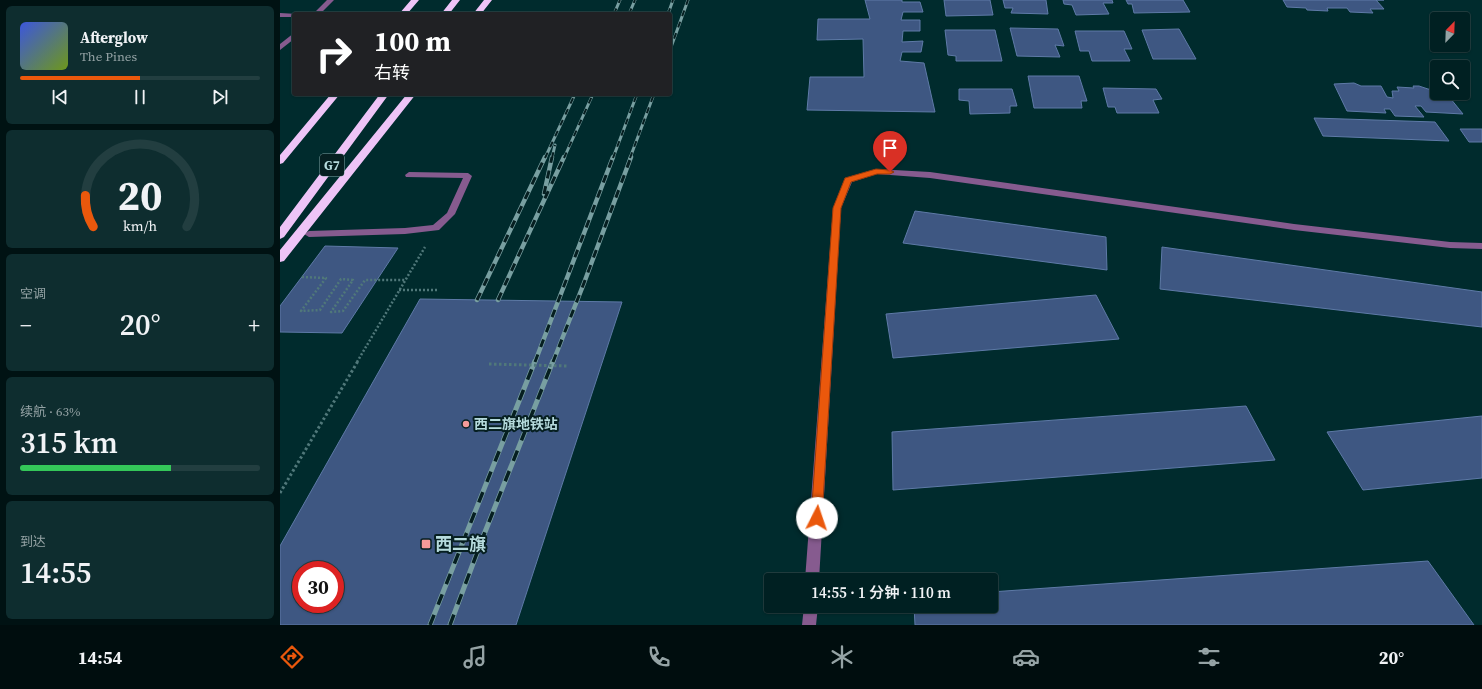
<!DOCTYPE html>
<html lang="zh">
<head>
<meta charset="utf-8">
<style>
  :root { --surface:#002022; --page:#0e2d2f; --text:#f1f3f6; --muted:#95a3a5; --line:#223e40; --accent:#ea580c }
  body { margin:0; font-family:"Source Serif 4","Noto Sans SC",serif; background:var(--page); color:var(--text); height:100vh; display:flex; flex-direction:column; font-size:15px; white-space:nowrap }
  * { box-sizing:border-box; margin:0 }
  p { font-size:13px; color:var(--muted) }
  .icon { flex:none; width:22px; height:22px; fill:none; stroke:currentColor; stroke-width:2; stroke-linecap:round; stroke-linejoin:round }
  .map { position:relative; flex:1; overflow:hidden }
  .panel { display:flex; flex-direction:column; gap:6px; padding:6px; background:#001213; width:280px }
  .panel>* { flex:none }
  .top-card { position:absolute; left:12px; top:12px; width:380px; height:84px; border-radius:4px; box-shadow:0 1px 3px #0004,0 0 0 1px var(--line); background:#202124; color:#fff; overflow:hidden }
  .needle { width:26px; rotate:23deg }
  .controls { position:absolute; left:1150px; top:12px; display:grid; gap:8px }
  .controls a { display:grid; place-items:center; width:40px; height:40px; border-radius:4px; background:var(--surface); box-shadow:0 1px 3px #0004,0 0 0 1px var(--line); font-size:20px }
  .speed { position:absolute; left:12px; top:561px; display:flex; gap:8px; font-size:20px; font-weight:700; text-align:center }
  .speed>* { display:grid; place-content:center; width:52px; height:52px; border-radius:50%; background:var(--surface); box-shadow:0 1px 3px #0004,0 0 0 1px var(--line); line-height:1 }
  .speed .limit { border:6px solid #d22; background:#fff; color:#111 }
  .pin { position:absolute; display:grid; place-items:center; width:34px; height:34px; color:#fff; margin:-41px -17px; border-radius:50% 50% 50% 0; rotate:-45deg; box-shadow:0 0 4px #0007 }
  .pin .icon { rotate:45deg }
  .me { position:absolute; width:44px; margin:-22px; rotate:4deg; stroke-linejoin:round; filter:drop-shadow(0 0 3px #0008) }
  .turn { display:flex; align-items:center; gap:14px; height:84px; padding:0 16px; font-size:18px }
  .turn .icon { width:52px; height:52px; stroke-width:2.5 }
  .turn b { display:block; font-size:28px; line-height:34px }
  .big { font-size:30px; font-weight:600; line-height:1.1 }
  .panel .widget { flex:1; display:flex; flex-direction:column; justify-content:center; gap:6px; min-width:0; padding:0 14px; border-radius:6px; background:var(--page) }
  .panel .dial { align-items:center; gap:0 }
  .dial svg { height:104px; overflow:visible; fill:none; stroke:var(--line); stroke-width:7; stroke-linecap:round; text-anchor:middle }
  .dial text { fill:var(--text); stroke:none }
  .song { display:flex; align-items:center; gap:12px }
  .cover { width:48px; height:48px; border-radius:6px; background:linear-gradient(135deg,hsl(230 70% 55%),hsl(80 70% 35%)) }
  .played { height:4px; border-radius:2px; background:linear-gradient(90deg,var(--accent) 50%,var(--line) 50%) }
  .keys { display:flex; justify-content:space-around; direction:ltr }
  .heat { display:flex; justify-content:space-between; align-items:center; font-size:22px; direction:ltr }
  .charge { height:6px; border-radius:3px; background:linear-gradient(90deg,#34c759 63%,var(--line) 0) }
  .trip { position:absolute; left:484px; top:573px; width:234px; height:40px; border-radius:4px; background:var(--surface); box-shadow:0 1px 3px #0004,0 0 0 1px var(--line); font-weight:600; line-height:40px; text-align:center }
  .menu { display:flex; height:64px; justify-content:space-around; align-items:center; background:#000d0e; color:var(--muted) }
  .menu .icon { width:28px; height:28px }
  .menu .on { color:var(--accent) }
  .menu b { font-size:18px; color:var(--text) }
  main { display:flex; flex:1; min-height:0 }
  .map>svg:first-child { display:block }
  .building { fill:#3e5782; stroke:#5e7aa7; fill-rule:evenodd }
  .lines { fill:none; stroke-linecap:round; stroke-linejoin:round }
  .path-far1 { stroke:#50787a; stroke-width:2.5; stroke-dasharray:2 2; stroke-linecap:butt }
  .path { stroke:#50787a; stroke-width:3; stroke-dasharray:2.5 2.5; stroke-linecap:butt }
  .minor { fill:#865b8f; fill-rule:evenodd }
  .highway { fill:#eec4f7; fill-rule:evenodd }
  .rail-far2-casing { stroke:#789fa1; stroke-width:3 }
  .rail-far1-casing { stroke:#789fa1; stroke-width:4.5 }
  .rail-casing { stroke:#789fa1; stroke-width:5 }
  .rail-far2 { stroke:#061f21; stroke-width:2; stroke-dasharray:6; stroke-linecap:butt }
  .rail-far1 { stroke:#061f21; stroke-width:3; stroke-dasharray:8; stroke-linecap:butt }
  .rail { stroke:#061f21; stroke-width:3.5; stroke-dasharray:11; stroke-linecap:butt }
  .path-bridge { stroke:#50787a; stroke-width:3; stroke-dasharray:2.5 2.5; stroke-linecap:butt }
  .route { fill:#ea580c; stroke:#983908 }
  .poi-dot { fill:#f59b9a; stroke:#061f21; stroke-width:1.5 }
  .labels { text-anchor:middle; stroke-width:4; stroke-linejoin:round; paint-order:stroke }
  .shield { fill:#061f21; stroke:#81a3a5; stroke-width:1 }
  .shield-label { font-size:13px; font-weight:bold; fill:#b6dbdd }
  .poi-label { font-size:14px; font-weight:bold; fill:#b6dbdd; stroke:#061f21; text-anchor:start }
  .near-poi-label { font-size:17px; font-weight:bold; fill:#b6dbdd; stroke:#061f21; text-anchor:start }
</style>
</head>
<body>
<main>
<section class="panel">
<div class="widget">
<div class="song"><i class="cover"></i><div><b>Afterglow</b><p>The Pines</p></div></div>
<div class="played"></div>
<div class="keys"><svg class="icon" aria-label="previous" viewBox="0 0 24 24"><path d="M18 5L8 12l10 7zM5 5v14"/></svg><svg class="icon" aria-label="pause" viewBox="0 0 24 24"><path d="M8 5v14M16 5v14"/></svg><svg class="icon" aria-label="next" viewBox="0 0 24 24"><path d="M6 5l10 7-10 7zM19 5v14"/></svg></div>
</div>
<div class="widget dial"><svg viewBox="0 0 100 80">
<path d="M14 69A42 42 0 1 1 86 69"/>
<path d="M14 69A42 42 0 0 1 8 45" stroke="#ea580c"/>
<text x="50" y="56" font-size="32" font-weight="700">20</text>
<text x="50" y="72" font-size="11">km/h</text>
</svg></div>
<div class="widget"><p>空调</p>
<div class="heat"><a>−</a><b class="big">20°</b><a>+</a></div>
</div>
<div class="widget"><p>续航 · 63%</p><b class="big">315 km</b><div class="charge"></div></div>
<div class="widget"><p>到达</p><b class="big">14:55</b></div>
</section>
<div class="map">
<svg width="1202" height="625" viewBox="0 0 1202 625">
  <rect width="100%" height="100%" fill="#002b2d"/>
  <path class="building" d="M585,0H622V2H640L643,12H623L621,20H640V31H623L622,42L643,41L641,52H622L620,61L644,63L655,112L527,110L530,77H584L583,39L537,40L538,19H590Z
    M664,0H710L713,15L666,16Z
    M723,0H766L768,14L731,13L733,8H725Z
    M783,0H832L833,3H823L829,14L796,15L792,5L784,4Z
    M846,0H903L910,12L854,13L852,4H848Z
    M1003,0H1104H1096L1104,9H1090L1093,13L1070,12L1067,8H1047L1048,11L1027,10L1026,8L1007,7Z
    M730,28L778,29L784,46L775,45L780,57L737,56Z
    M899,29L916,59H873L862,30Z
    M665,30H715L722,61H676V56L668,55Z
    M795,31H844L852,49H844L850,61H812L809,51H800Z
    M748,76H799L807,101H801L802,108H754Z
    M1074,83L1081,86H1101L1107,97L1113,98L1112,91H1119L1117,87L1134,88L1133,86H1139L1148,89L1157,90V87V93H1166L1183,114L1146,112L1141,106H1135L1144,117L1115,116L1110,109H1104L1106,113L1067,111L1054,84Z
    M823,88L876,89L882,99L873,100L879,113H837L835,107H828Z
    M679,89H732L737,106H730V113L690,114L689,101L679,100Z
    M1034,118L1155,122L1169,141L1043,136Z
    M1180,129H1202V142H1189Z
    M635,211L826,237L827,270L623,243Z
    M45,246L118,248L62,333L0,332V306Z
    M882,247L1202,292V327L880,289Z
    M816,295L839,339L613,358L606,314Z
    M140,299L342,302L236,625H0V546ZM21,570H55V604H21Z
    M966,406L995,460L613,490L612,432Z
    M1202,416V478L1083,490L1047,432Z
    M1148,561L1194,625H635L634,606H711V592Z"/>
  <g class="lines">
    <path class="path-far1" d="M22,277L46,278L21,311L40,310L61,279L73,280L51,312L63,311L85,280H125
      M119,290H158
      M77,362L145,247"/>
    <path class="path" d="M0,493L78,361"/>
    <path class="minor" d="M47,0H54L40,14H33Z
      M0,13L17,14H14V17H0Z
      M14,33V39L0,50V44Z
      M596,169L650,172L1014,224L1170,242L1202,243V249L1170,248L1014,230L650,178L597,174L572,182L561,208L539,580H525L553,208L565,178Z
      M129,172L188,173L192,176L175,214L159,230L125,234L29,237L24,234L29,231L125,228L153,225L167,213L183,178L126,177L125,175Z
      M524,606H538L536,625H522Z"/>
    <path class="highway" d="M131,0H139L127,14H119Z
      M172,0H180L169,14H161Z
      M204,0H212L201,14H193Z
      M51,94H60L3,163L0,164V155Z
      M100,94H109L4,237L0,239V227Z
      M127,94H136L4,261L0,262V250Z"/>
    <g class="rail-far2-casing">
      <path id="rail-far2" d="M334,14L340,0
        M349,14L355,0
        M388,14L393,0
        M390,50L408,0
        M265,158L295,94
        M272,158L275,145
        M284,158L313,94
        M333,158L357,94
        M350,158L374,94"/>
    </g>
    <g class="rail-far1-casing">
      <path id="rail-far1" d="M264,194L272,157
        M197,300L265,157
        M218,300L284,157
        M255,362L333,157
        M273,362L304,283L351,157"/>
    </g>
    <g class="rail-casing">
      <path id="rail" d="M150,625L255,361
        M170,625L203,537L273,361"/>
    </g>
    <use href="#rail-far2" class="rail-far2"/>
    <use href="#rail-far1" class="rail-far1"/>
    <use href="#rail" class="rail"/>
    <path class="path-bridge" d="M209,364L288,366"/>
  </g>
  <path class="route" d="M596,169L610,170L614,172L610,174H597L571,182L561,208L542,518L541,522L537,523L533,522L531,518L553,208L565,178Z"/>
  <g class="poi-dot">
    <circle cx="186" cy="424" r="4"/>
    <rect x="141" y="539" width="10" height="10" rx="2"/>
  </g>
  <g class="labels">
    <rect class="shield" x="40" y="154" width="24" height="22" rx="3"/>
    <g class="shield-label">
      <text x="52" y="170">G7</text>
    </g>
    <g class="poi-label">
      <text x="194" y="429">西二旗地铁站</text>
    </g>
    <g class="near-poi-label">
      <text x="155" y="550">西二旗</text>
    </g>
  </g>
</svg>
<div class="controls">
<a><svg class="needle" viewBox="-14 -14 28 28"><path d="M0-13l5 13h-10z" fill="#e53935"/><path d="M0 13l5-13h-10z" fill="#95a3a5"/></svg></a>
<a><svg class="icon" aria-label="search" viewBox="0 0 24 24"><circle cx="10" cy="10" r="6"/><path d="M15 15l6 6"/></svg></a>
</div>
<div class="speed"><div class="limit">30</div></div>
<div class="pin" style="left:610px;top:172px;background:#d93025"><svg class="icon" aria-label="arrive" viewBox="0 0 24 24"><path d="M6 21V4h12l-3 4 3 4H6"/></svg></div>
<svg class="me" style="left:537px;top:518px" viewBox="-20 -20 40 40"><circle r="19" fill="#fff"/><path d="M0-13L10 11 0 6-10 11z" fill="#ea580c"/></svg>
<div class="trip">14:55 · 1 分钟 · 110 m</div>
<div class="top-card">
<div class="turn"><svg class="icon" aria-label="right" viewBox="0 0 24 24"><path d="M7 20v-9h11M14 6l5 5-5 5"/></svg><div><b>100 m</b>右转</div></div>
</div>
</div>
</main>
<nav class="menu">
<b>14:54</b>
<svg class="icon on" aria-label="directions" viewBox="0 0 24 24"><path d="M12 3l9 9-9 9-9-9zM9 14v-3h6M13 9l2 2-2 2"/></svg>
<svg class="icon" aria-label="music" viewBox="0 0 24 24"><path d="M9 18V5l10-2v13"/><circle cx="6" cy="18" r="3"/><circle cx="16" cy="16" r="3"/></svg>
<svg class="icon" aria-label="phone" viewBox="0 0 24 24"><path d="M5 4h4l2 5-3 2q2 4 5 5l2-3 5 2v4C11 20 4 13 5 4z"/></svg>
<svg class="icon" aria-label="climate" viewBox="0 0 24 24"><path d="M12 3v18M4 7l16 10M4 17L20 7"/></svg>
<svg class="icon" aria-label="car" viewBox="0 0 24 24"><path d="M5 17H2v-5l4-1 3-4h7l3 4 3 1v5h-3M9 17h6M6 11h13"/><circle cx="7" cy="17" r="2"/><circle cx="17" cy="17" r="2"/></svg>
<svg class="icon" aria-label="filters" viewBox="0 0 24 24"><path d="M4 7h16M4 17h16"/><circle cx="9" cy="7" r="2"/><circle cx="15" cy="17" r="2"/></svg>
<b>20°</b>
</nav>
</body>
</html>
